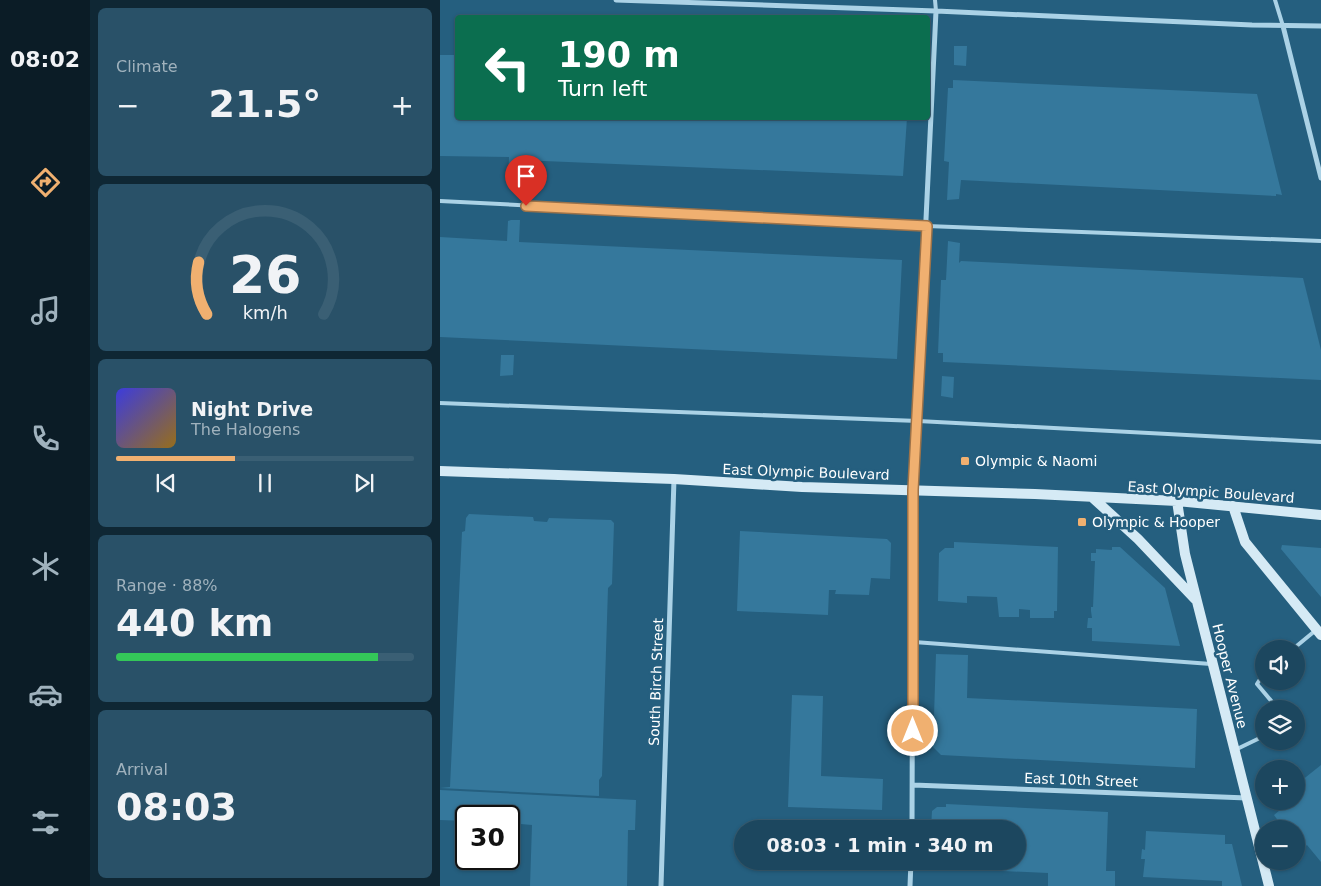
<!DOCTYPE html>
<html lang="en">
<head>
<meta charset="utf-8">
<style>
  :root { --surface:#1c475f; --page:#295168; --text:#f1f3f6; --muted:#a0b2bd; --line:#3a5f74; --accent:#f0b070 }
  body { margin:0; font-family:"DejaVu Sans",sans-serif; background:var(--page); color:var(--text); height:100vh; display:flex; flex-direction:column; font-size:19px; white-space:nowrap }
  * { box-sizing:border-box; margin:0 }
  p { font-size:16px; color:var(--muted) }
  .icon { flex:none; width:28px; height:28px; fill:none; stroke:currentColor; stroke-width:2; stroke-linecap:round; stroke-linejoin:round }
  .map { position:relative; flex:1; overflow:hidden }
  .details { display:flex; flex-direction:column; gap:8px; padding:8px; background:#0f2734; width:350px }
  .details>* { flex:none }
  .banner { position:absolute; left:15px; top:15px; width:475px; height:105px; border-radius:5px; box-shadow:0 1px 4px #0004,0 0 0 1px var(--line); background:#0b6e4f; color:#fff; overflow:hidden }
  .tools { position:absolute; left:815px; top:640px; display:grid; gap:10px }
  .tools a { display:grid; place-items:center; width:50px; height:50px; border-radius:50%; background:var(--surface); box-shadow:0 1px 4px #0004,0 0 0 1px var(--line); font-size:25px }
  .speed { position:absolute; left:15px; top:805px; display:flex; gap:10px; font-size:25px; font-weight:700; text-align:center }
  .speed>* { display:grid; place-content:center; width:65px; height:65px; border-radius:50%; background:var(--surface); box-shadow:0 1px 4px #0004,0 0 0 1px var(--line); line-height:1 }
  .speed .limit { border:2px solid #111; border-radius:8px; background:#fff; color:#111 }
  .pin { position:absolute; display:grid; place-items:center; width:42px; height:42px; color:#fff; margin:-51px -21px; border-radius:50% 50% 50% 0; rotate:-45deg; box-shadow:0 0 5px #0007 }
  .pin .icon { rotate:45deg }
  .me { position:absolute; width:55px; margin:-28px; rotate:0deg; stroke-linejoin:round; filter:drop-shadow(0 0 4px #0008) }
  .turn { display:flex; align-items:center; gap:18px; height:105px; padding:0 20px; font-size:22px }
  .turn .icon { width:65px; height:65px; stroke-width:2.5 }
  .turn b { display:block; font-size:35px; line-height:42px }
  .big { font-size:38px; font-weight:600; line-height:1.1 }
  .details .tile { flex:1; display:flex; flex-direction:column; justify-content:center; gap:8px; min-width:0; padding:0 18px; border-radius:8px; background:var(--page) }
  .details .dial { align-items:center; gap:0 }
  .dial svg { height:130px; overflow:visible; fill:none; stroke:var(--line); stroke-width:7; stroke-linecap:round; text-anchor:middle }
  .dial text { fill:var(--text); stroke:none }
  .song { display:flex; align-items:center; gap:15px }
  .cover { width:60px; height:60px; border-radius:8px; background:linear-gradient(135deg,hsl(240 70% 55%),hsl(40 70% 35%)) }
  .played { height:5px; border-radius:2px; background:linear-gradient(90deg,var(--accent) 40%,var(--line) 40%) }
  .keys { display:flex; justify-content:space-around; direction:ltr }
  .heat { display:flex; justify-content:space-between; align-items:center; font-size:28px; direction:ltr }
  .charge { height:8px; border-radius:4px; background:linear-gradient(90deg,#34c759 88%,var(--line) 0) }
  .trip { position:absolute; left:294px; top:820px; width:292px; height:50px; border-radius:25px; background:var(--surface); box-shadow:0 1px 4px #0004,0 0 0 1px var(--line); font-weight:600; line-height:50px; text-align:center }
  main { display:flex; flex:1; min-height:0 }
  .menu { display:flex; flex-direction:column; width:90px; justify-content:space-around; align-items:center; background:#0b1c26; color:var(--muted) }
  .menu .icon { width:35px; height:35px }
  .menu .on { color:var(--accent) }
  .menu b { font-size:22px; color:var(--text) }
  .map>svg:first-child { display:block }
  .building { fill:#35789c }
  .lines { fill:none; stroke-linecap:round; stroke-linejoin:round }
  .lane { stroke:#abd2e6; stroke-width:4 }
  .street { stroke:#abd2e6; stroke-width:5 }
  .secondary { stroke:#d5eaf5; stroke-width:10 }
  .route-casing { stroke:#9c7249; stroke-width:12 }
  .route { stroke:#f0b070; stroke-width:9 }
  .poi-dot { fill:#f0b070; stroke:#255f7f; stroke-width:2 }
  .labels { text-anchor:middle; stroke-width:5; stroke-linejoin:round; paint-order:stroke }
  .poi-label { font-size:14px; fill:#fff; stroke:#255f7f; text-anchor:start }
  .street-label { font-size:14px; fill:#fff; stroke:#255f7f }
</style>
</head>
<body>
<main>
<nav class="menu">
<b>08:02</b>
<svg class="icon on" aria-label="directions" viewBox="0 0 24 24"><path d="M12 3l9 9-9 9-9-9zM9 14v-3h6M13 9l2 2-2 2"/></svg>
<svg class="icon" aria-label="music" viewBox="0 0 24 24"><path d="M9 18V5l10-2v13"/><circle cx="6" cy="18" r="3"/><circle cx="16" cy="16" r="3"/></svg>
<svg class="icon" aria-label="phone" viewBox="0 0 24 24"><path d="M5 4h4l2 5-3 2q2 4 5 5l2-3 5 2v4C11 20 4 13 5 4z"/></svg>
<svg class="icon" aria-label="climate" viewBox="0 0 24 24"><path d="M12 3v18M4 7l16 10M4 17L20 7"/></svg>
<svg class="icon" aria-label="car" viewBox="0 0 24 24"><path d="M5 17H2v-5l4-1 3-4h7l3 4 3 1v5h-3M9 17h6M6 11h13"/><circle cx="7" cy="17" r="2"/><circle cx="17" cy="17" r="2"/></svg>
<svg class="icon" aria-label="filters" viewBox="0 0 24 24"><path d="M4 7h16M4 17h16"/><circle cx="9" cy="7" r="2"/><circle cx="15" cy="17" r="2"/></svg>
</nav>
<section class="details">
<div class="tile"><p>Climate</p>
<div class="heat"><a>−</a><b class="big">21.5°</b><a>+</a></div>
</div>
<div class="tile dial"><svg viewBox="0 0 100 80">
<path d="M14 69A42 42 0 1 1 86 69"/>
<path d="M14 69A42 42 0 0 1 9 37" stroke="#f0b070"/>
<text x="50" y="56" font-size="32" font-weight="700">26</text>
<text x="50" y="72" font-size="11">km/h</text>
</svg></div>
<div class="tile">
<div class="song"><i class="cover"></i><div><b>Night Drive</b><p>The Halogens</p></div></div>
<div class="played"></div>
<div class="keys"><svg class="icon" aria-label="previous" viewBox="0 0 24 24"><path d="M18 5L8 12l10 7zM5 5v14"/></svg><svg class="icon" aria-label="pause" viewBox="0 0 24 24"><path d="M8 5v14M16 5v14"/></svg><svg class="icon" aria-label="next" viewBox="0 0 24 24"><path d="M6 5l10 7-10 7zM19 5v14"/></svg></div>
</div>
<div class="tile"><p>Range · 88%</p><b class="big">440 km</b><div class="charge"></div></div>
<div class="tile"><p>Arrival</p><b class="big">08:03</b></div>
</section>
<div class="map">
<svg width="881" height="886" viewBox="0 0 881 886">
  <rect width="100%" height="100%" fill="#255f7f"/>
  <path class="building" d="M514,46H527L526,66L514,65Z
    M0,55H18V118H467L463,176L80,160L79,179H70L68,177L69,157L0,156Z
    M513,80L817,94L842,195L836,194V196L521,180L519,199L507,200L509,162L504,161L508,88H513Z
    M71,220H80L79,242L462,260L457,359L0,337V237L67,241L68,221Z
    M508,241L520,243L519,263L521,261L863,278L881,350V380L503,362V353H498L501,280H506Z
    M61,355H74L73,375L60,376Z
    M502,376L514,377L513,398L501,396Z
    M29,514L93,517L94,521L107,522L109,518L171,520L174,523L172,584L168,588L162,776L159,780V796L0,788L10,787L22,532L25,531L26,518Z
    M300,531L447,539L451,543L450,579L431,578L429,595L395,594L396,590H389L388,615L297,611Z
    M514,542L618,547L617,611H614V618H590V610L579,609V617H559L557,597L527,596V603L498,601L499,553L505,548H514Z
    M842,545L881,548V597L841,549Z
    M672,547H680L725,588L740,646L652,641V628H647L648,618H652L651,611V607H653L655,561H651V553H656V549L672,550Z
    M496,654L528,655L527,698L757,709L755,768L501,755L493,747Z
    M352,695L383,696L381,776L443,779L442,810L348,807Z
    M881,765V862L867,845L861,850L856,843V829H844L834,815L851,801H856L859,795L856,785Z
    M0,790L196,800L195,830H188L187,886H90L92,825L69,823V816H26V821L0,820Z
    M506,804L668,812L666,871H675V886H608V873L497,868V864L494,867L491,861H578V829H491L492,811L497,807H506Z
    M706,831L785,835V844H792L802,886H782V881L703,877L705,859H701L702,849L705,850Z"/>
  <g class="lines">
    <path class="lane" d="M495,0L496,11
      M835,0L843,26
      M0,201L487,226L881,241
      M0,403L478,421L881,442
      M474,642L771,664
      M853,649L876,630
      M824,673L817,684L838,709
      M797,749L824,736"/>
    <path class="street" d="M176,0L496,11L812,25L881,26
      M843,26L881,178
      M473,785L807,798
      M472,829L473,490L496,11
      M221,886L234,479
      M470,886L471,861"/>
    <path class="secondary" d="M0,471L234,479L362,487L595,494L737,501L881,515
      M653,498L698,539L755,599
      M737,501L745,554L829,886
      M793,506L805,542L881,635"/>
  </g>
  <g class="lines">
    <g class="route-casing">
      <path id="route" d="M86,206L487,226L473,490V731"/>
    </g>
    <use href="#route" class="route"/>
  </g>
  <g class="poi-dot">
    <rect x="520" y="456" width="10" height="10" rx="2.5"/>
    <rect x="637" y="517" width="10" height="10" rx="2.5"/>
  </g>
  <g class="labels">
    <g class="poi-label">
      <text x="535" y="466">Olympic &amp; Naomi</text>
      <text x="652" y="527">Olympic &amp; Hooper</text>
    </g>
    <g class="street-label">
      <text transform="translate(366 472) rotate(2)" y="5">East Olympic Boulevard</text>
      <text transform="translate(771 492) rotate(4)" y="5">East Olympic Boulevard</text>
      <text transform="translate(790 676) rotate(76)" y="5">Hooper Avenue</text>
      <text transform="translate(216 682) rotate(-88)" y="5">South Birch Street</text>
      <text transform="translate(641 780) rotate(2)" y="5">East 10th Street</text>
    </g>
  </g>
</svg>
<div class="tools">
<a><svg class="icon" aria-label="sound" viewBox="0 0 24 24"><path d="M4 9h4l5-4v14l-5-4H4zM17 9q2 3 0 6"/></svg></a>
<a><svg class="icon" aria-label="layers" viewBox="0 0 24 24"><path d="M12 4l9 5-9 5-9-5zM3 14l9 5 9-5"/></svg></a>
<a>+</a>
<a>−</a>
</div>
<div class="speed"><div class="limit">30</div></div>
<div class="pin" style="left:86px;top:206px;background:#d93025"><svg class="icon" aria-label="arrive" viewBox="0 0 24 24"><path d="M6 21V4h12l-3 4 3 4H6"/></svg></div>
<svg class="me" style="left:473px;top:731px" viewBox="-20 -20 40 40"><circle r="17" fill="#f0b070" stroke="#fff" stroke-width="3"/><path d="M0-11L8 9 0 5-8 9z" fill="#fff"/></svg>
<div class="trip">08:03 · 1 min · 340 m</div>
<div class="banner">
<div class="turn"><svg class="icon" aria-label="left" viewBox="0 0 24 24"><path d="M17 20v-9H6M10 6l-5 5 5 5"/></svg><div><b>190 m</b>Turn left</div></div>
</div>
</div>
</main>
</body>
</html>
